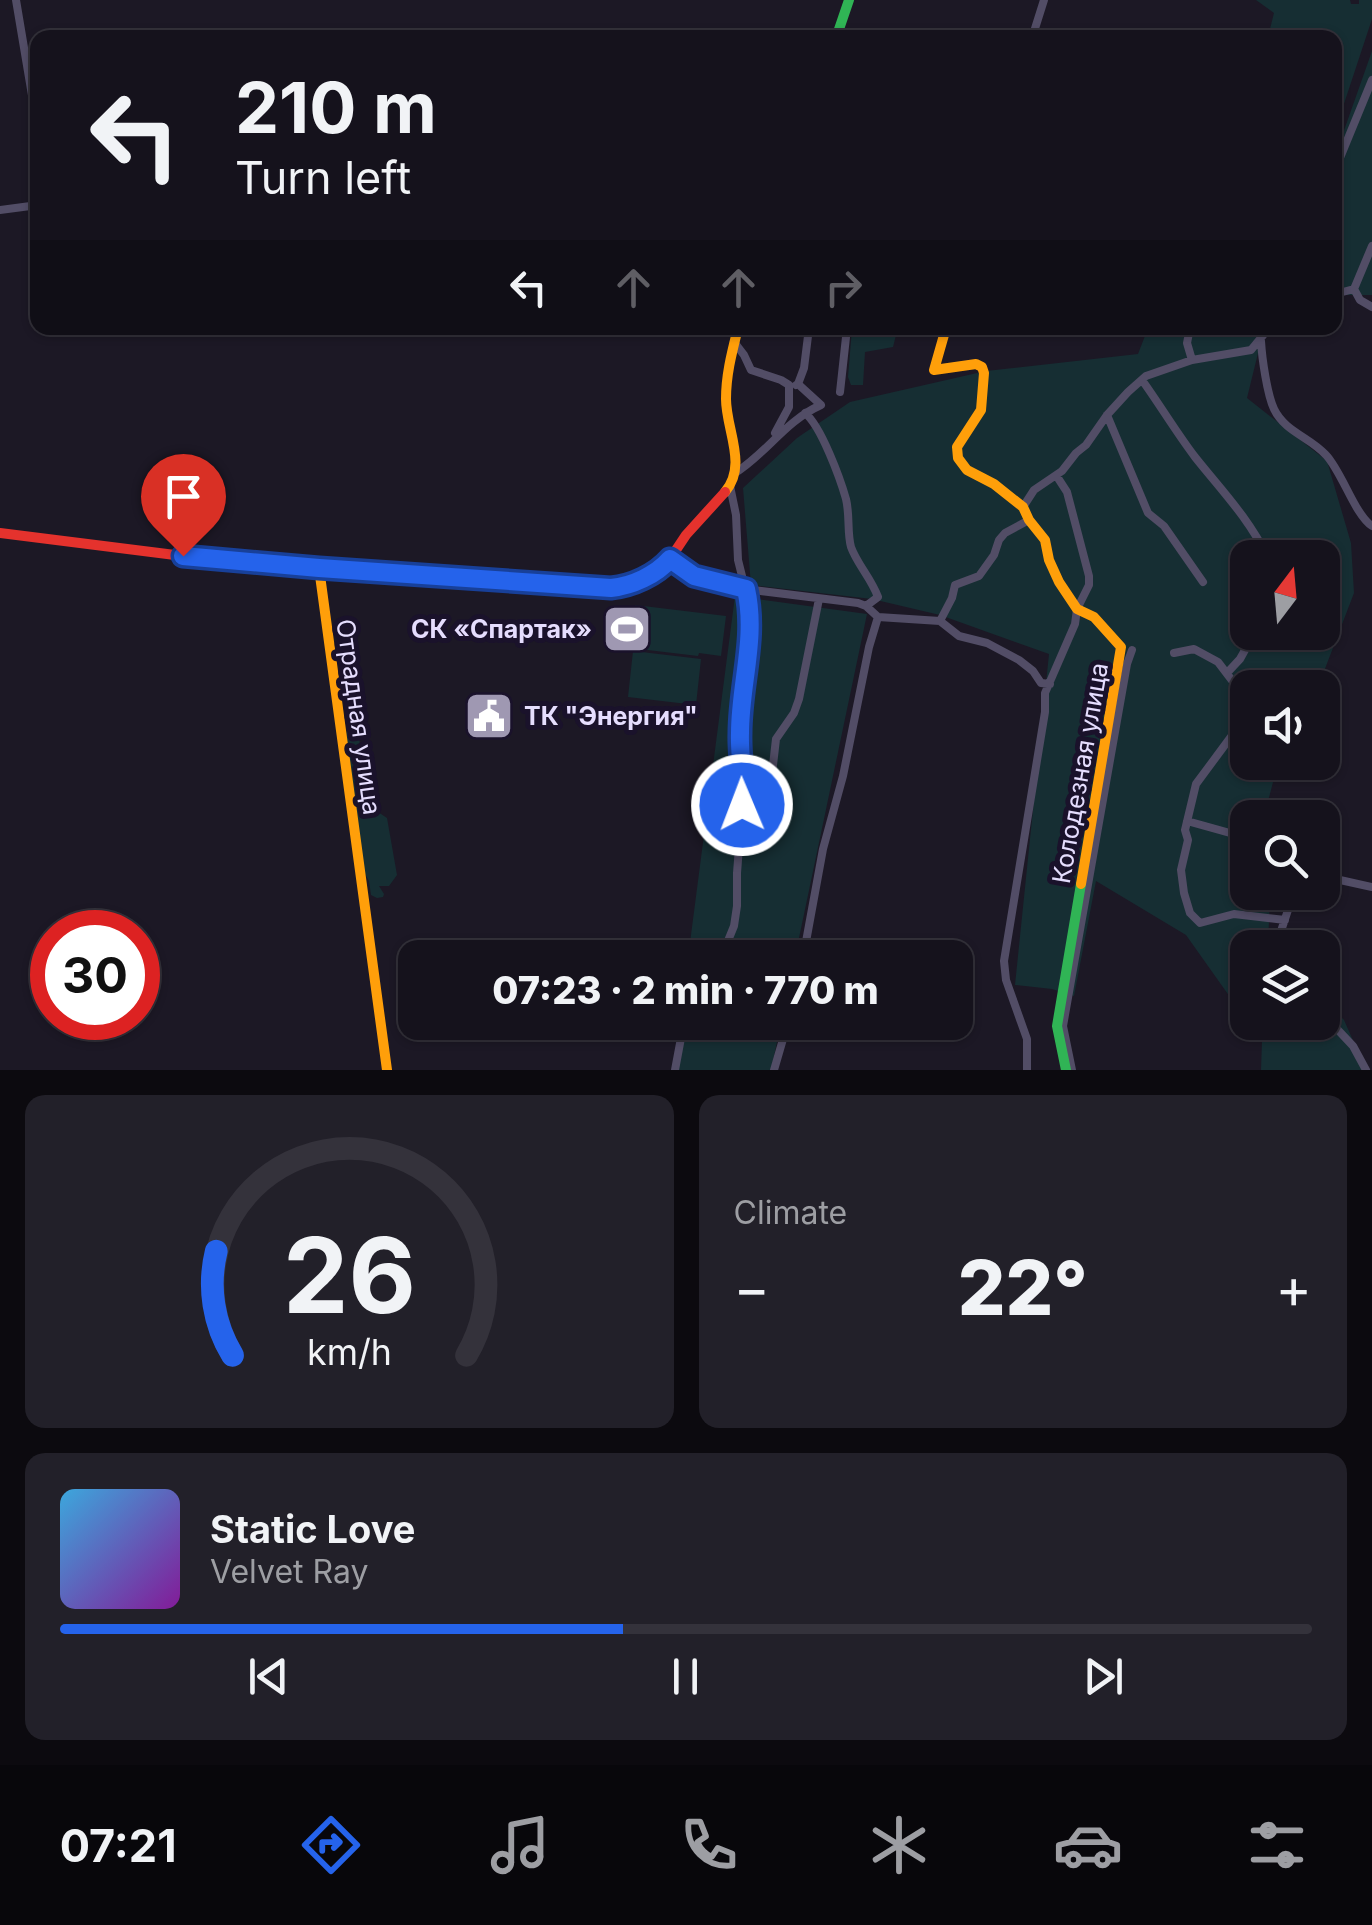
<!DOCTYPE html>
<html lang="en">
<head>
<meta charset="utf-8">
<style>
  :root { --surface:#15121c; --page:#222029; --text:#f1f3f6; --muted:#9d9ea3; --line:#34323b; --accent:#2563eb }
  body { margin:0; font-family:Inter,sans-serif; background:var(--page); color:var(--text); height:100vh; display:flex; flex-direction:column; font-size:38px; white-space:nowrap }
  * { box-sizing:border-box; margin:0 }
  p { font-size:32px; color:var(--muted) }
  .icon { flex:none; width:55px; height:55px; fill:none; stroke:currentColor; stroke-width:2; stroke-linecap:round; stroke-linejoin:round }
  .map { position:relative; height:1070px; overflow:hidden }
  .sheet { display:flex; flex-direction:column; gap:25px; padding:25px; background:#0c0a0f; flex:1 }
  .sheet>* { flex:none }
  .guide { position:absolute; left:30px; top:30px; width:1312px; height:305px; border-radius:20px; box-shadow:0 2px 8px #0004,0 0 0 2px var(--line); background:#15121c; color:var(--text); overflow:hidden }
  .needle { width:65px; rotate:16deg }
  .tools { position:absolute; left:1230px; top:540px; display:grid; gap:20px }
  .tools a { display:grid; place-items:center; width:110px; height:110px; border-radius:20px; background:var(--surface); box-shadow:0 2px 8px #0004,0 0 0 2px var(--line); font-size:50px }
  .speed { position:absolute; left:30px; top:910px; display:flex; gap:20px; font-size:50px; font-weight:700; text-align:center }
  .speed>* { display:grid; place-content:center; width:130px; height:130px; border-radius:50%; background:var(--surface); box-shadow:0 2px 8px #0004,0 0 0 2px var(--line); line-height:1 }
  .speed .limit { border:15px solid #d22; background:#fff; color:#111 }
  .pin { position:absolute; display:grid; place-items:center; width:85px; height:85px; color:#fff; margin:-102px -42px; border-radius:50% 50% 50% 0; rotate:-45deg; box-shadow:0 0 10px #0007 }
  .pin .icon { rotate:45deg }
  .me { position:absolute; width:110px; margin:-55px; rotate:359deg; stroke-linejoin:round; filter:drop-shadow(0 0 8px #0008) }
  .turn { display:flex; align-items:center; gap:35px; height:210px; padding:0 40px; font-size:45px }
  .turn .icon { width:130px; height:130px; stroke-width:2.5 }
  .turn b { display:block; font-size:70px; line-height:85px }
  .lanes { display:flex; align-items:center; height:95px; padding:0 40px; background:#0003; justify-content:center; gap:50px; direction:ltr }
  .lanes .off { opacity:.35 }
  .big { font-size:75px; font-weight:800; line-height:1.1 }
  .sheet .card { flex:1; display:flex; flex-direction:column; justify-content:center; gap:15px; min-width:0; padding:0 35px; border-radius:20px; background:var(--page) }
  .sheet .dial { align-items:center; gap:0 }
  .dial svg { height:260px; overflow:visible; fill:none; stroke:var(--line); stroke-width:7; stroke-linecap:round; text-anchor:middle }
  .dial text { fill:var(--text); stroke:none }
  .song { display:flex; align-items:center; gap:30px }
  .cover { width:120px; height:120px; border-radius:15px; background:linear-gradient(135deg,hsl(200 70% 55%),hsl(290 70% 35%)) }
  .played { height:10px; border-radius:5px; background:linear-gradient(90deg,var(--accent) 45%,var(--line) 45%) }
  .keys { display:flex; justify-content:space-around; direction:ltr }
  .heat { display:flex; justify-content:space-between; align-items:center; font-size:55px; direction:ltr }
  .sheet .tiles { flex:1; display:grid; gap:25px; grid-template-columns:1fr 1fr }
  .card:last-child { grid-column:span 2 }
  .trip { position:absolute; left:398px; top:940px; width:575px; height:100px; border-radius:20px; background:var(--surface); box-shadow:0 2px 8px #0004,0 0 0 2px var(--line); font-weight:800; line-height:100px; text-align:center }
  .tabs { display:flex; height:160px; justify-content:space-around; align-items:center; background:#08070b; color:var(--muted) }
  .tabs .icon { width:70px; height:70px }
  .tabs .active { color:var(--accent) }
  .tabs b { font-size:45px; color:var(--text) }
  .map>svg:first-child { display:block }
  .green { fill:#162e33; fill-rule:evenodd }
  .lines { fill:none; stroke-linecap:round; stroke-linejoin:round }
  .street { stroke:#524d66; stroke-width:8 }
  .fast { stroke:#30b455; stroke-width:10 }
  .slow { stroke:#ff9f0a; stroke-width:10 }
  .jam { stroke:#e5322d; stroke-width:10 }
  .route-casing { stroke:#184099; stroke-width:25 }
  .route { stroke:#2563eb; stroke-width:18 }
  .labels { text-anchor:middle; stroke-width:10; stroke-linejoin:round; paint-order:stroke }
  .poi-label { font-size:25px; font-weight:bold; fill:#e5ddfe; stroke:#1a122b; text-anchor:end }
  .street-label { font-size:25px; fill:#e5ddfe; stroke:#1a122b }
</style>
</head>
<body>
<div class="map">
<svg width="1372" height="1070" viewBox="0 0 1372 1070">
  <rect width="100%" height="100%" fill="#1c1825"/>
  <path class="green" d="M1256,0H1350L1351,4H1359V0H1372V19L1335,131V38L1268,37L1274,13Z
    M1372,51V295H1335V156Z
    M856,328H909L896,335L893,347L865,352L863,385H851L848,377L852,329Z
    M1148,328H1268L1261,341L1247,398L1327,461L1351,543L1354,593L1318,687L1248,688V762L1278,763L1266,809L1268,817L1248,818V892L1270,893L1268,947L1248,948L1247,1021L1186,935L1096,881L1074,996L1052,989L1015,985L1049,654L940,615L872,599L751,585L743,488L797,438L850,402L986,371L1138,354ZM1248,558H1322V632H1248Z
    M735,596L867,614L795,957L688,958Z
    M635,605L726,616L721,656L699,653L698,656L631,648Z
    M633,651L701,659L696,705L628,697Z
    M358,731L369,806L387,818L397,875L389,886H379L384,894L383,897L377,898L371,895L369,881L364,872L344,733Z
    M1323,999L1344,1020L1366,1070H1261L1262,1041L1249,1023L1322,1022Z
    M680,1023H781L771,1070H674Z"/>
  <g class="lines">
    <path class="street" d="M16,0L38,131
      M1032,38L1044,0
      M1335,170L1372,80
      M0,210L38,205
      M1354,289L1372,246
      M1335,294L1354,289L1360,300L1372,307
      M1190,328L1187,343L1192,360
      M1261,341C1262,358 1267,394 1274,409C1285,432 1310,437 1326,455C1342,472 1355,515 1372,526
      M734,342L744,355L751,370L781,380L789,385V407L775,433
      M1142,380C1160,405 1176,432 1195,457C1222,491 1248,517 1268,558
      M796,385L798,384L804,368L809,328
      M840,392L847,328
      M805,413C821,426 840,478 846,499C850,515 847,533 851,547C857,564 871,578 878,597L866,606
      M1107,415L1148,513L1164,526L1203,582
      M735,473C767,453 785,421 821,405L798,384
      M1023,507L1034,490L1062,471L1076,453L1086,445L1107,415L1128,392L1146,376L1192,360L1251,350L1269,328
      M669,559L693,576L745,589L858,603L866,606L878,617L940,621L959,636L987,643L1019,660L1033,671L1041,683L1050,684
      M940,621L952,598L955,585L979,576L994,555L999,540L1005,533L1029,520
      M1174,653L1194,649L1218,662L1234,683L1239,726L1248,734
      M1227,673L1240,659L1255,632
      M1239,726L1196,784L1185,830L1188,840L1181,870L1184,893L1190,913L1200,923L1234,914L1285,920
      M742,805L758,807L769,800L776,739L794,713L799,699L819,599
      M1187,821L1248,838
      M1322,876L1372,887
      M1279,948V937L1294,892
      M721,958L734,926L737,906V873L744,783L740,736L750,640L751,612L738,560L736,515L730,486
      M803,958L823,849L843,776L869,647L878,617
      M1322,1013L1353,1046L1366,1070
      M675,1070L684,1022
      M774,1070L788,1022
      M1027,1070V1039L1006,980L1004,961L1045,712V693L1075,624L1077,609L1089,585V576L1067,492L1056,475
      M1072,1070L1063,1026L1127,664L1132,650"/>
    <path class="fast" d="M836,38L849,0
      M1066,1070L1057,1026L1081,884"/>
    <path class="slow" d="M946,328L934,370L976,364L982,367L984,373L981,410L957,447L958,458L967,470L994,484L1023,507L1029,520L1045,540L1049,560L1059,582L1077,609L1094,617L1121,647L1081,884
      M725,492C748,465 726,430 726,399C726,374 732,352 738,328
      M319,568L387,1070"/>
    <path class="jam" d="M0,533L183,556L611,588L627,586L666,565L686,535L725,492"/>
  </g>
  <g class="lines">
    <g class="route-casing">
      <path id="route" d="M183,556L319,568L611,588C632,586 656,575 670,559L694,576L746,589C757,638 740,684 740,733C739,758 745,780 742,805"/>
    </g>
    <use href="#route" class="route"/>
  </g>
  <defs>
    <g id="stadium-square" transform="scale(2.5)"><rect x="-9" y="-9" width="18" height="18" rx="4" fill="#9f98b2" stroke="#1a122b"/><path d="M0-5a6.5 5 0 1 0 0 10a6.5 5 0 1 0 0-10ZM-3.5-1.8h7v3.6h-7Z" fill="#fff"/></g>
    <g id="civic-square" transform="scale(2.5)"><rect x="-9" y="-9" width="18" height="18" rx="4" fill="#9f98b2" stroke="#1a122b"/><path d="M-.6-6.5H3V-4.5H.6V-3L4-1V1h2V6H-6V1h2V-1L-.6-3ZM-1.2 2.5V6h2.4V2.5Z" fill="#fff"/></g>
  </defs>
  <g fill-rule="evenodd">
    <use href="#stadium-square" x="627" y="629"/>
    <use href="#civic-square" x="489" y="716"/>
  </g>
  <g class="labels">
    <g class="poi-label">
      <text x="592" y="638">СК «Спартак»</text>
      <text x="524" y="725" text-anchor="start">ТК "Энергия"</text>
    </g>
    <g class="street-label">
      <text transform="translate(359 717) rotate(82)" y="9">Отрадная улица</text>
      <text transform="translate(1080 773) rotate(-80)" y="9">Колодезная улица</text>
    </g>
  </g>
</svg>
<div class="tools">
<a><svg class="needle" viewBox="-14 -14 28 28"><path d="M0-13l5 13h-10z" fill="#e53935"/><path d="M0 13l5-13h-10z" fill="#9d9ea3"/></svg></a>
<a><svg class="icon" aria-label="sound" viewBox="0 0 24 24"><path d="M4 9h4l5-4v14l-5-4H4zM17 9q2 3 0 6"/></svg></a>
<a><svg class="icon" aria-label="search" viewBox="0 0 24 24"><circle cx="10" cy="10" r="6"/><path d="M15 15l6 6"/></svg></a>
<a><svg class="icon" aria-label="layers" viewBox="0 0 24 24"><path d="M12 4l9 5-9 5-9-5zM3 14l9 5 9-5"/></svg></a>
</div>
<div class="speed"><div class="limit">30</div></div>
<div class="pin" style="left:183px;top:556px;background:#d93025"><svg class="icon" aria-label="arrive" viewBox="0 0 24 24"><path d="M6 21V4h12l-3 4 3 4H6"/></svg></div>
<svg class="me" style="left:742px;top:805px" viewBox="-20 -20 40 40"><circle r="17" fill="#2563eb" stroke="#fff" stroke-width="3"/><path d="M0-11L8 9 0 5-8 9z" fill="#fff"/></svg>
<div class="trip">07:23 · 2 min · 770 m</div>
<div class="guide">
<div class="turn"><svg class="icon" aria-label="left" viewBox="0 0 24 24"><path d="M17 20v-9H6M10 6l-5 5 5 5"/></svg><div><b>210 m</b>Turn left</div></div>
<div class="lanes"><svg class="icon" aria-label="left" viewBox="0 0 24 24"><path d="M17 20v-9H6M10 6l-5 5 5 5"/></svg><svg class="icon off" aria-label="ahead" viewBox="0 0 24 24"><path d="M12 20V5M6 11l6-6 6 6"/></svg><svg class="icon off" aria-label="ahead" viewBox="0 0 24 24"><path d="M12 20V5M6 11l6-6 6 6"/></svg><svg class="icon off" aria-label="right" viewBox="0 0 24 24"><path d="M7 20v-9h11M14 6l5 5-5 5"/></svg></div>
</div>
</div>
<section class="sheet">
<div class="tiles">
<div class="card dial"><svg viewBox="0 0 100 80">
<path d="M14 69A42 42 0 1 1 86 69"/>
<path d="M14 69A42 42 0 0 1 9 37" stroke="#2563eb"/>
<text x="50" y="56" font-size="32" font-weight="700">26</text>
<text x="50" y="72" font-size="11">km/h</text>
</svg></div>
<div class="card"><p>Climate</p>
<div class="heat"><a>−</a><b class="big">22°</b><a>+</a></div>
</div>
<div class="card">
<div class="song"><i class="cover"></i><div><b>Static Love</b><p>Velvet Ray</p></div></div>
<div class="played"></div>
<div class="keys"><svg class="icon" aria-label="previous" viewBox="0 0 24 24"><path d="M18 5L8 12l10 7zM5 5v14"/></svg><svg class="icon" aria-label="pause" viewBox="0 0 24 24"><path d="M8 5v14M16 5v14"/></svg><svg class="icon" aria-label="next" viewBox="0 0 24 24"><path d="M6 5l10 7-10 7zM19 5v14"/></svg></div>
</div>
</div>
</section>
<nav class="tabs">
<b>07:21</b>
<svg class="icon active" aria-label="directions" viewBox="0 0 24 24"><path d="M12 3l9 9-9 9-9-9zM9 14v-3h6M13 9l2 2-2 2"/></svg>
<svg class="icon" aria-label="music" viewBox="0 0 24 24"><path d="M9 18V5l10-2v13"/><circle cx="6" cy="18" r="3"/><circle cx="16" cy="16" r="3"/></svg>
<svg class="icon" aria-label="phone" viewBox="0 0 24 24"><path d="M5 4h4l2 5-3 2q2 4 5 5l2-3 5 2v4C11 20 4 13 5 4z"/></svg>
<svg class="icon" aria-label="climate" viewBox="0 0 24 24"><path d="M12 3v18M4 7l16 10M4 17L20 7"/></svg>
<svg class="icon" aria-label="car" viewBox="0 0 24 24"><path d="M5 17H2v-5l4-1 3-4h7l3 4 3 1v5h-3M9 17h6M6 11h13"/><circle cx="7" cy="17" r="2"/><circle cx="17" cy="17" r="2"/></svg>
<svg class="icon" aria-label="filters" viewBox="0 0 24 24"><path d="M4 7h16M4 17h16"/><circle cx="9" cy="7" r="2"/><circle cx="15" cy="17" r="2"/></svg>
</nav>
</body>
</html>
